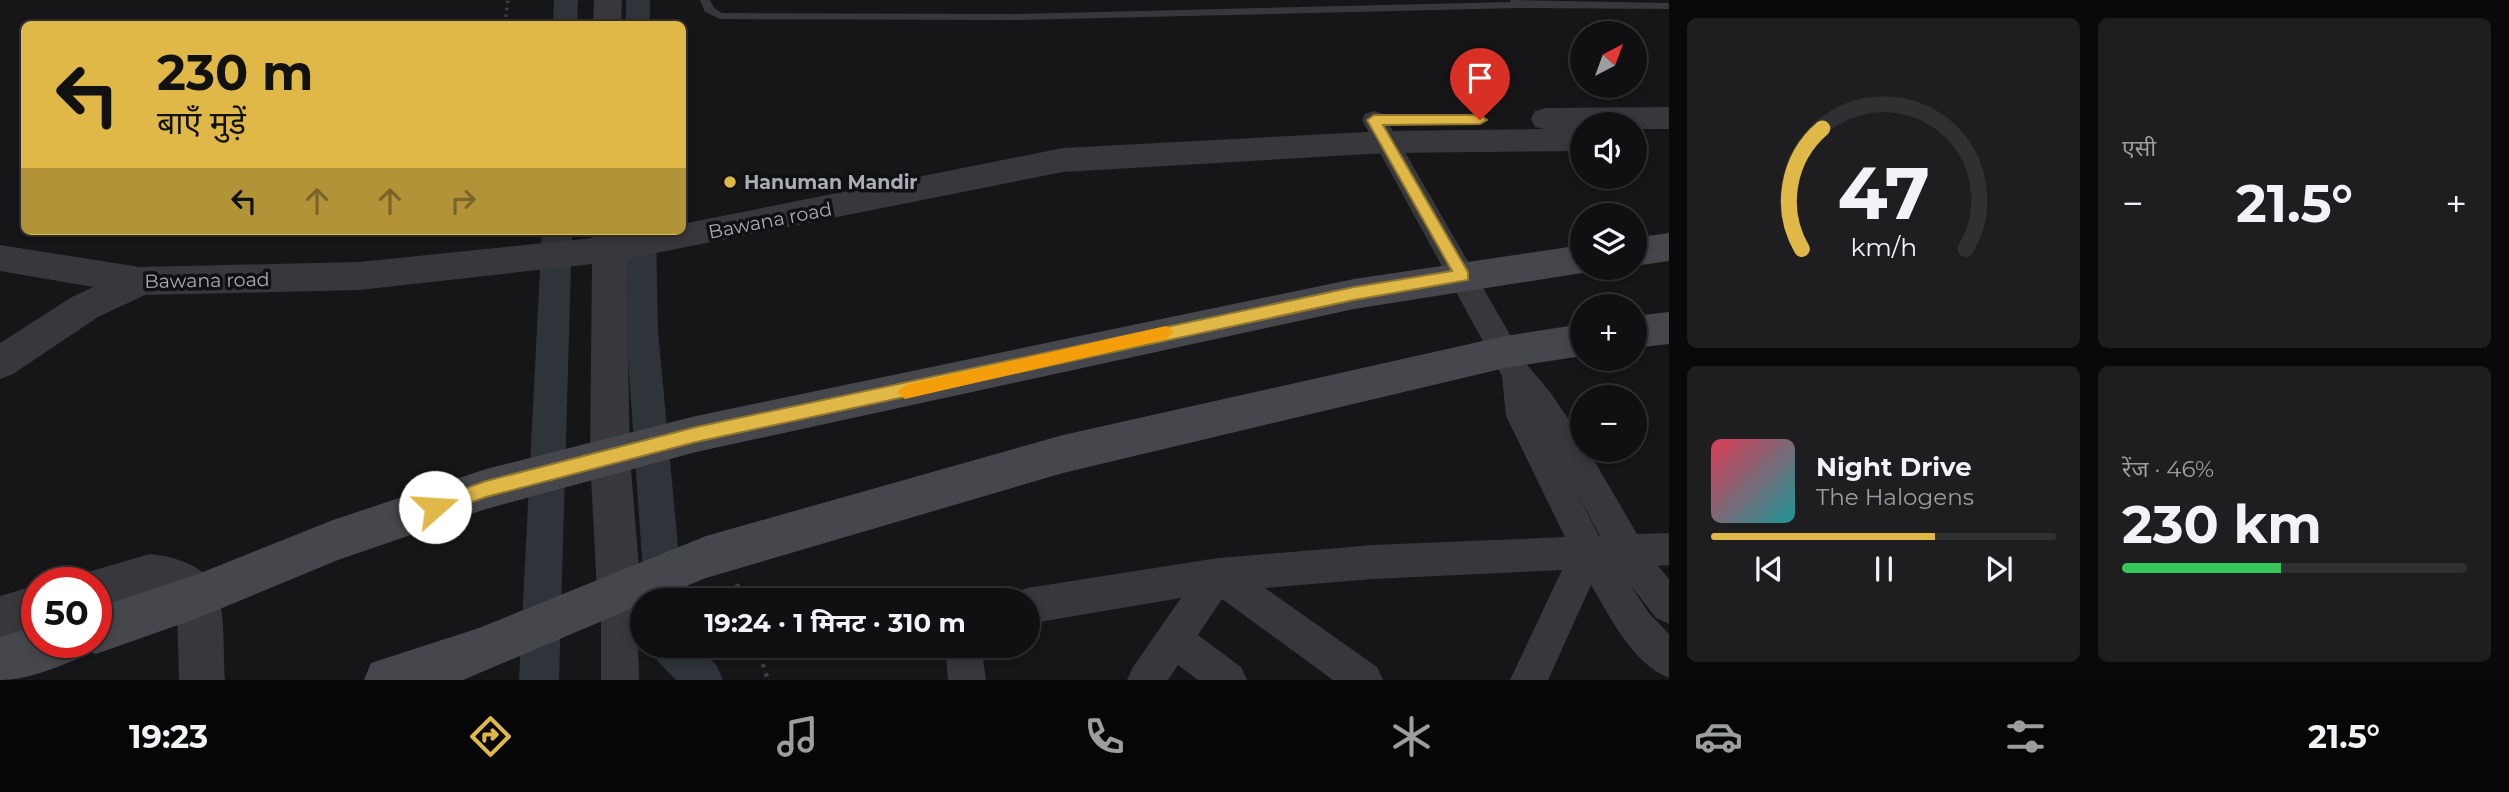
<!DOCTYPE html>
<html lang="hi">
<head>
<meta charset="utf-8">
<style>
  :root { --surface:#101012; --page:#1e1e20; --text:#f1f3f6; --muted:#9c9d9f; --line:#303032; --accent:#dfb847 }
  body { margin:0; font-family:Montserrat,"Noto Sans Devanagari",sans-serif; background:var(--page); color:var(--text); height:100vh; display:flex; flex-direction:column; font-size:26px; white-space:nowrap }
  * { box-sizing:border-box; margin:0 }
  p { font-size:23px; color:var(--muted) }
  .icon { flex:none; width:38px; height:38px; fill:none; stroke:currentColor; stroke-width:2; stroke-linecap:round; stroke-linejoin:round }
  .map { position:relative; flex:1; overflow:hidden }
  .side { display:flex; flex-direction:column; gap:18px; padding:18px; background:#09090a; width:840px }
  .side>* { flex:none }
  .hud { position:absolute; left:21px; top:21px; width:665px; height:214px; border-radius:10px; box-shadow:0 4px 10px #0003,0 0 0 2px var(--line); background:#dfb847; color:#111; overflow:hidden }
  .needle { width:46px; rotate:41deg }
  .fabs { position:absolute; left:1570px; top:21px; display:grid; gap:14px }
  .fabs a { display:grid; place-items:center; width:77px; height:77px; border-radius:50%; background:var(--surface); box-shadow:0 4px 10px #0003,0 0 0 2px var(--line); font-size:35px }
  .speed { position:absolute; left:21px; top:567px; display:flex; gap:14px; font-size:35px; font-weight:700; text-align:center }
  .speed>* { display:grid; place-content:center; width:91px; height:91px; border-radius:50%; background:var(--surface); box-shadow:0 4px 10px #0003,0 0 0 2px var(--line); line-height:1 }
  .speed .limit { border:10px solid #d22; background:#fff; color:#111 }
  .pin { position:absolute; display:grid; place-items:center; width:60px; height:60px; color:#fff; margin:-72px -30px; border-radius:50% 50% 50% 0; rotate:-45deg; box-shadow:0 0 7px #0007 }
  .pin .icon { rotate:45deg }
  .me { position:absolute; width:77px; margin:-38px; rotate:71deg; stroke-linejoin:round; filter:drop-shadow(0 0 5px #0008) }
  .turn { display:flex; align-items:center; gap:24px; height:147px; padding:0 21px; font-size:32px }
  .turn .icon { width:91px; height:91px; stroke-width:2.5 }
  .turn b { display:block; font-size:49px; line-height:60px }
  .lanes { display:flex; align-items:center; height:66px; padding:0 21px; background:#0003; justify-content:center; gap:35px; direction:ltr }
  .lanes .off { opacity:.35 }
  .big { font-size:52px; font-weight:700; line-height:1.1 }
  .side .card { flex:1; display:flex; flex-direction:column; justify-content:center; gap:10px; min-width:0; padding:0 24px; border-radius:10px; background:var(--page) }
  .side .dial { align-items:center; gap:0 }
  .dial svg { height:182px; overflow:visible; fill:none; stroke:var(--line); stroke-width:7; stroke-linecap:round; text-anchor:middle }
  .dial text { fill:var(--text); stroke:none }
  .song { display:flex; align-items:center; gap:21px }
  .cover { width:84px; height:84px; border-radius:10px; background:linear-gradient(135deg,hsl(350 70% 55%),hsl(180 70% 35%)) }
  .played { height:7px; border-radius:4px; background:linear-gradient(90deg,var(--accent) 65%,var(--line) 65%) }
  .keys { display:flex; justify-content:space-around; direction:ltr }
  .heat { display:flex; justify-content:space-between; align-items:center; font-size:38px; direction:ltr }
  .charge { height:10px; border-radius:5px; background:linear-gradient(90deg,#34c759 46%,var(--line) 0) }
  .side .tiles { flex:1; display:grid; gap:18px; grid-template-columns:repeat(2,1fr) }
  .trip { position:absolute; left:630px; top:588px; width:410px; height:70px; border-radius:35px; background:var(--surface); box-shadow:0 4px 10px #0003,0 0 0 2px var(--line); font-weight:700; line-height:70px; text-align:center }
  .menu { display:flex; height:112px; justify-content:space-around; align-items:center; background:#060607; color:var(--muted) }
  .menu .icon { width:49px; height:49px }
  .menu .selected { color:var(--accent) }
  .menu b { font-size:32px; color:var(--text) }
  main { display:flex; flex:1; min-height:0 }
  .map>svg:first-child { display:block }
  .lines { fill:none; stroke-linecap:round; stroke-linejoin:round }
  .canal { fill:#2e343a; fill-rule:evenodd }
  .path-far1 { stroke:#3e3f43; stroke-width:3.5; stroke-dasharray:2.5 4.5; stroke-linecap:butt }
  .path { stroke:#3e3f43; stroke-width:4.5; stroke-dasharray:3.5 6; stroke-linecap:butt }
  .service { fill:#38383c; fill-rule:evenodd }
  .minor { fill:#38383c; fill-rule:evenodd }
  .tertiary { fill:#38383c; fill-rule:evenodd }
  .secondary { fill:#46474c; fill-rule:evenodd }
  .route { fill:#dfb847; stroke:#91782e; stroke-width:2 }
  .slow { fill:#f59e0b }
  .poi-dot { fill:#dfb847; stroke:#111113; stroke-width:2.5 }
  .labels { text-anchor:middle; stroke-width:7; stroke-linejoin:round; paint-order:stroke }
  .poi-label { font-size:19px; font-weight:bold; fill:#aaacb6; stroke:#111113; text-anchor:start }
  .street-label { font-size:19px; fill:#aaacb6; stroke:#111113 }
</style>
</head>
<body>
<main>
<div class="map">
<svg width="1669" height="680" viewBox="0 0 1669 680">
  <rect width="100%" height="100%" fill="#161618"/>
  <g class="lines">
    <path class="canal" d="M554,0H578L577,24H553Z
      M626,0H650V24H626Z
      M542,231H572L559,680H519Z
      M626,231H656L658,331L683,600H645L626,331Z
      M652,646H697L717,666L723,680H676L657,660Z"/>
    <path class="path-far1" d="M505,24L508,0"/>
    <path class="path" d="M737,584L742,600
      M757,646L768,680"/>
    <path class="service" d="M700,0H710L714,8L722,13L1018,14L1511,2L1510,0L1669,3V9L1519,8L1018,20L720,19L705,12Z"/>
    <path class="minor" d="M1374,111L1383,114L1528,366L1550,392L1582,439V450H1588L1637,534L1669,533V565L1658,566L1669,579V624L1656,618L1629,583L1649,613L1669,634V678C1632,663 1611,618 1591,585L1548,680H1510L1562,570L1373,579L1265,588L1377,667L1383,680H1333L1222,599L1198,635L1241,667L1247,680H1198L1178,665L1168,680H1127L1133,667L1181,598L1027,624V600H1012L1014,594L1027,588L1218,558L1373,545L1565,537L1506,416L1502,376L1362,120L1365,114ZM1575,489L1598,532L1600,536H1599Z
      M619,574L631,579L637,591L639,680H601V591L607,579Z
      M945,646H981L986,680H948Z"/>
    <path class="tertiary" d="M594,0H622L621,24H593Z
      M1669,107V129H1634V124H1582V151L1386,153L1063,172L626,259L630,458L641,591L634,606L619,612L604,606L597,591L590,458L592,264L359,290L145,295L98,317L13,374L0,379V343L72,297L93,287L0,271V245L140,267L359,262L592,238V231H682V224L1063,148L1386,131L1544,129L1535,127L1531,119L1535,111L1546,108Z
      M150,554C235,564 221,612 225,680H179L177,606C153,587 123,603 96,610V583H77L81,574Z
      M37,585V629L0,640V596Z"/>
    <path class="secondary" d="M1669,233V261L1634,266V238Z
      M1582,245V268H1595L1582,273L1354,309L696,452L486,509L338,560L198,618L96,654L81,648L77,659C53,669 26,680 0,680V637L37,626V642H96V608L198,574L333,520L486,469L696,416L1354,279Z
      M1669,312V344L1634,348V316Z
      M1582,324V356L1505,368L1063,473L706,578L652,600H642V604L463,680H364L371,663L479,628L706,536L1063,435L1505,336Z"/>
  </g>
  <path class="route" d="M1374,115H1480L1487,120L1480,124L1383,125L1468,272V280L1354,300L696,442L486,497L435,515L429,512L426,507L429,501L486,481L696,427L1354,287L1452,271L1367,120Z"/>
  <path class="slow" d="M1166,326L1174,332L1166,339L905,399L897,392L905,385Z"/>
  <circle class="poi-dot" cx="730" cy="182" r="7"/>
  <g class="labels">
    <g class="poi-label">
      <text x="744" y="189">Hanuman Mandir</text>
    </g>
    <g class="street-label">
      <text transform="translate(770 220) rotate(-11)" y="7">Bawana road</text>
      <text transform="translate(207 280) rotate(-1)" y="7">Bawana road</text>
    </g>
  </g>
</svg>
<div class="fabs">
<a><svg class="needle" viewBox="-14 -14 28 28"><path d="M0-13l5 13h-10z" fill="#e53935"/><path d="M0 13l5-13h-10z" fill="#9c9d9f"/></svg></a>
<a><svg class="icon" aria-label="sound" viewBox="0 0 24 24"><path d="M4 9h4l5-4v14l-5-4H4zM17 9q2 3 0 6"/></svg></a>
<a><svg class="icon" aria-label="layers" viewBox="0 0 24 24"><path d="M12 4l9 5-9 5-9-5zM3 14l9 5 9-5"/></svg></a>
<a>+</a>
<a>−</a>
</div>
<div class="speed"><div class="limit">50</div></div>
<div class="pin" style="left:1480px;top:120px;background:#d93025"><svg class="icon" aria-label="arrive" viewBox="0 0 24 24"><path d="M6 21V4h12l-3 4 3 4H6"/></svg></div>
<svg class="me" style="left:435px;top:507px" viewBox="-20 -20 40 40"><circle r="19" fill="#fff"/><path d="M0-13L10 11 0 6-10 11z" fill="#dfb847"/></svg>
<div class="trip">19:24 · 1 मिनट · 310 m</div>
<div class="hud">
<div class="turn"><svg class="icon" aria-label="left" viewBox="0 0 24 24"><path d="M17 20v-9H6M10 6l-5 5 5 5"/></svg><div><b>230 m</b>बाएँ मुड़ें</div></div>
<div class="lanes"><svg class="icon" aria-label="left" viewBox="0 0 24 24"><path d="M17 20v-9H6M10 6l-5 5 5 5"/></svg><svg class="icon off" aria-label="ahead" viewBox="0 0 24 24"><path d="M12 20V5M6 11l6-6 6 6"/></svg><svg class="icon off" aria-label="ahead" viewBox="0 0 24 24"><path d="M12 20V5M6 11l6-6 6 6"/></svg><svg class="icon off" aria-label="right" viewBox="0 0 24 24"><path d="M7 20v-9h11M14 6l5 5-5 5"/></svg></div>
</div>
</div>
<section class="side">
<div class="tiles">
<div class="card dial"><svg viewBox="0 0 100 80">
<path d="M14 69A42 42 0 1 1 86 69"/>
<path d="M14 69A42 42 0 0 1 23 16" stroke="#dfb847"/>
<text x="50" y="56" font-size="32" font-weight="700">47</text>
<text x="50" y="72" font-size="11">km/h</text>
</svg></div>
<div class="card"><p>एसी</p>
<div class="heat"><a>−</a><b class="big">21.5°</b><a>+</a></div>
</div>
<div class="card">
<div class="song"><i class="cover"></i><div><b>Night Drive</b><p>The Halogens</p></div></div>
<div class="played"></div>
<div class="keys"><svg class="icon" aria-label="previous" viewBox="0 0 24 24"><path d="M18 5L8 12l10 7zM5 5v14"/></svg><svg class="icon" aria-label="pause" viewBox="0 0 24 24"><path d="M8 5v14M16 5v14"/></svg><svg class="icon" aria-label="next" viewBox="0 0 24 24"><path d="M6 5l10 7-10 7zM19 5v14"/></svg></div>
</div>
<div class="card"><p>रेंज · 46%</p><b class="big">230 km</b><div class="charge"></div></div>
</div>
</section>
</main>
<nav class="menu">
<b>19:23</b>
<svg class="icon selected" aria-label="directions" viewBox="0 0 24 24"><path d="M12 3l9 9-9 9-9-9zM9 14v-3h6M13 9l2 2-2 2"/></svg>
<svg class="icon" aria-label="music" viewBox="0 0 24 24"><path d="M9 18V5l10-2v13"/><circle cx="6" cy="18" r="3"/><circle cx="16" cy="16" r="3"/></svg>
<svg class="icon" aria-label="phone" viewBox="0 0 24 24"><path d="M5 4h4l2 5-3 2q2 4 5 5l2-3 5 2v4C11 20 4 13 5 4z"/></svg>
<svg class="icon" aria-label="climate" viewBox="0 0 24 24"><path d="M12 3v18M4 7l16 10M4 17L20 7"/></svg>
<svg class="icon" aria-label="car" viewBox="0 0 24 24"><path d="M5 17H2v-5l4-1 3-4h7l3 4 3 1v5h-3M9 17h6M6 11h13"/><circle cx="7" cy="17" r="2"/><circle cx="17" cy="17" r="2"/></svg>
<svg class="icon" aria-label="filters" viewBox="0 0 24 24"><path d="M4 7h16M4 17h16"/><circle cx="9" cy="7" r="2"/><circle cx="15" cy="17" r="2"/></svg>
<b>21.5°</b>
</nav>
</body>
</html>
